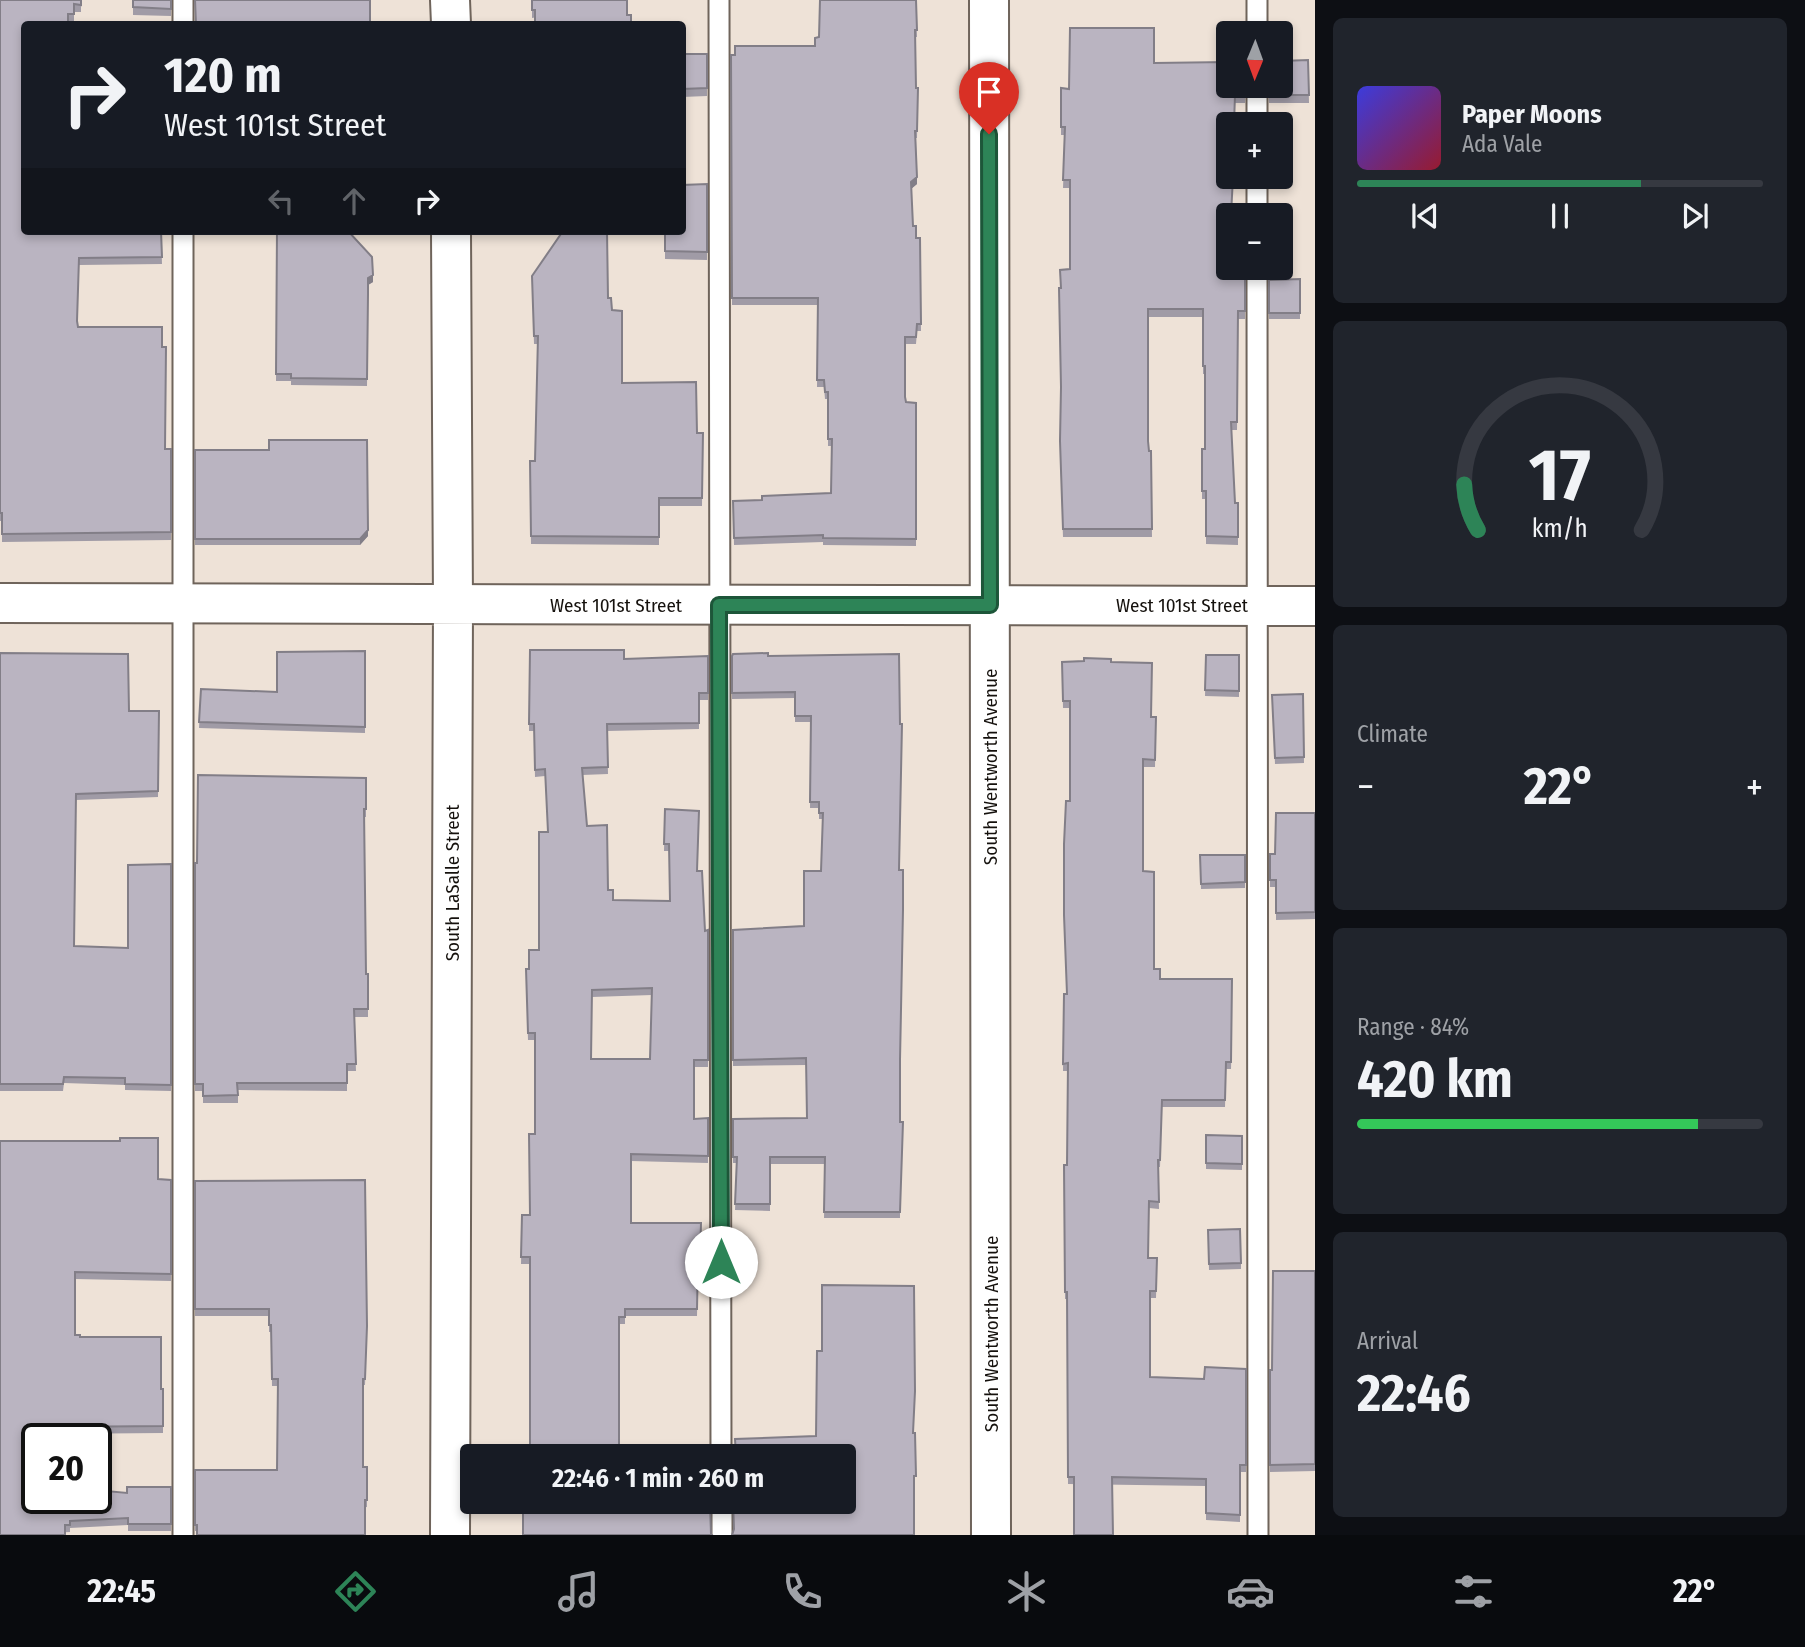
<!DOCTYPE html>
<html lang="en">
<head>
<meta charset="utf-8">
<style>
  :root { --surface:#171b24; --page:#20242c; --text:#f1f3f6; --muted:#9ea1a6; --line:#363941; --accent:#2d8457 }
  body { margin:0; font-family:"Fira Sans Condensed",sans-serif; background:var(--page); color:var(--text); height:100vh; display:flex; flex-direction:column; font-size:26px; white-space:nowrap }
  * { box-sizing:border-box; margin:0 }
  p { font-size:23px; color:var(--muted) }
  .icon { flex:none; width:38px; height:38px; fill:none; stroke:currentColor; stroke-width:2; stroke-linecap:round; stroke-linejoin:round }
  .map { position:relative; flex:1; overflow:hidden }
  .side { display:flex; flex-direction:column; gap:18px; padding:18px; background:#0d0f14; width:490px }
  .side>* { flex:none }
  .guide { position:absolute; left:21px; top:21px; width:665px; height:214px; border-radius:7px; box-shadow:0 4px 10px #0003; background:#171b24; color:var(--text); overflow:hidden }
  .needle { width:46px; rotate:181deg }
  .fabs { position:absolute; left:1216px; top:21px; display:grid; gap:14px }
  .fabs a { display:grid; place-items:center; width:77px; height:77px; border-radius:7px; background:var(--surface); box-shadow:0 4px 10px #0003; font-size:35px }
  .speed { position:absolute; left:21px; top:1423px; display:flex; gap:14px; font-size:35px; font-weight:700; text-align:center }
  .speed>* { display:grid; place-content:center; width:91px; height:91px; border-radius:50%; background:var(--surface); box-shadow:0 4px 10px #0003; line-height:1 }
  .speed .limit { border:4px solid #111; border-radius:10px; background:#fff; color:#111 }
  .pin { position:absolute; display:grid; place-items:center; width:60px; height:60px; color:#fff; margin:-72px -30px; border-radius:50% 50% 50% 0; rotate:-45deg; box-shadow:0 0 7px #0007 }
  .pin .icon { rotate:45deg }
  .me { position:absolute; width:77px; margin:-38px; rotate:0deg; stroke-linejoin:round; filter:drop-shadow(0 0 5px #0008) }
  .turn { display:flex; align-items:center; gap:24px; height:147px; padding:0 28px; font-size:32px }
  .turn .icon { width:91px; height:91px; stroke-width:2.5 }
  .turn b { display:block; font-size:49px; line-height:60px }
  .lanes { display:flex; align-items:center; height:66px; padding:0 28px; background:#0003; justify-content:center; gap:35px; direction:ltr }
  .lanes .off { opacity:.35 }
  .big { font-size:52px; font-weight:700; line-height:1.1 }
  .side .card { flex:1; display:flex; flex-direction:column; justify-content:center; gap:10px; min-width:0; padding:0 24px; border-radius:10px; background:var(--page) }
  .side .dial { align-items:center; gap:0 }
  .dial svg { height:182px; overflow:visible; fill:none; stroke:var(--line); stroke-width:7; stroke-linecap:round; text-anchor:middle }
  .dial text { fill:var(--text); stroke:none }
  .song { display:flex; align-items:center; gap:21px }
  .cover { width:84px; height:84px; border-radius:10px; background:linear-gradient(135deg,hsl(240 70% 55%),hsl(350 70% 35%)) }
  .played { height:7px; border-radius:4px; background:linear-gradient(90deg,var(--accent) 70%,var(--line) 70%) }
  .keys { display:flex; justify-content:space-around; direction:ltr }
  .heat { display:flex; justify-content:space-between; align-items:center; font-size:38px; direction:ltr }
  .charge { height:10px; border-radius:5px; background:linear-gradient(90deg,#34c759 84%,var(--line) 0) }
  .trip { position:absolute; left:460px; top:1444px; width:396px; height:70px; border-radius:7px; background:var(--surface); box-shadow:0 4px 10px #0003; font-weight:700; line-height:70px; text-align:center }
  .dock { display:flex; height:112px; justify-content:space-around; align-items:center; background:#090b0e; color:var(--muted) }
  .dock .icon { width:49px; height:49px }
  .dock .on { color:var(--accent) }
  .dock b { font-size:32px; color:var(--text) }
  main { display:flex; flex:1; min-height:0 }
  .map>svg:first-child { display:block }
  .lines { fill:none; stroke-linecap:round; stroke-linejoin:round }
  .service-casing { stroke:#6f645b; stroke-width:23 }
  .minor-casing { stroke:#6f645b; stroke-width:42 }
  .tertiary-casing { stroke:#6f645b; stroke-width:42 }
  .service { stroke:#fff; stroke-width:19 }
  .minor { stroke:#fff; stroke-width:38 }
  .tertiary { stroke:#fff; stroke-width:38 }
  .wall { fill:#a09ba6; fill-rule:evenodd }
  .shaded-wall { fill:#827e87 }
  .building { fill:#bab4c1; stroke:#827e87; stroke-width:2; fill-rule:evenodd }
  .route-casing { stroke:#1d5639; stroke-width:18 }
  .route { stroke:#2d8457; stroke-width:12 }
  .labels { text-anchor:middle; stroke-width:7; stroke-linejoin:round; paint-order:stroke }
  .street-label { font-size:19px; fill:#15110d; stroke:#fff }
</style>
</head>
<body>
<main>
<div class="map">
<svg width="1315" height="1535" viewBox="0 0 1315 1535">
  <rect width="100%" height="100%" fill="#eee2d7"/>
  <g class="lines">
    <g class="service-casing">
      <path id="service" d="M719,0L721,1456
        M1257,0V33
        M183,24V0
        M1257,86V124
        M1257,177V215
        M183,231V1535
        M1257,268L1258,1535
        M722,1502V1535"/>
    </g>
    <g class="minor-casing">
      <path id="minor" d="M450,0L451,24
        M0,603L1315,606
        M450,1535L453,604L451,231"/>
    </g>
    <g class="tertiary-casing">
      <path id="tertiary" d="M989,0L991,1535"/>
    </g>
    <use href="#service" class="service"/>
    <use href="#minor" class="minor"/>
    <use href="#tertiary" class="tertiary"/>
  </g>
  <path class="wall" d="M0,0H81V12H74V21H68L24,231H161L162,264L79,265L77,322L78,327L162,347L165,449H171V540L2,542V521H0Z
    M133,0H171V16L133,15Z
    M532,0H627L532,18Z
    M916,0L917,37H915L916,88H918L917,138H916L917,184L911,189L913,226L916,238H920L921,331H917L916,344H905V397L906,402L916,403V546L823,545V542L734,545L733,501L762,500L831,493L832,446H828V399H825L824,387H817L818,305H732L731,55L815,46L819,37Z
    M682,54H707V96L682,97Z
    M1308,60L1309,103H1269L1268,86Z
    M1154,63L1246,86L1245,103H1235L1228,268L1238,278H1245V319H1238L1237,430H1231L1235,503H1238V545L1206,544V499H1202V449H1205V374H1203V317H1148V441L1149,451H1151L1152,537H1063L1060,449V288L1070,269V188H1063L1065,135H1061V88L1069,89Z
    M707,184V260L665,259V231Z
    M277,231L373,282L368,285V301L367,386L291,385V381H276Z
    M532,276L608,298L612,310L622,383L697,433H703L702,506H659V545L531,544L530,461H535L538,344H534Z
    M1300,279V319H1269V280Z
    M195,450L368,536L360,545H195Z
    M530,650L624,659L708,656V700H699V729L607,731L608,774L582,775L587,826L608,890L613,900L670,901L669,851H664L665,809L697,871L705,931L708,930V1067H694V1119L708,1118V1163L631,1161V1223H701L700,1266H698L697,1316H625V1324H619L530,1264H521L522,1215H529L535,1134V1040H528L526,969H529L539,950L548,832L545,776L535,777L534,731H529ZM652,995L650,1059H591L592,997Z
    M365,651V733L199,728L201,689L277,692Z
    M0,653L129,711H159L158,797L76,800L74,946L128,948L171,864V1091L125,1090V1085L64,1083L63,1091H0Z
    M899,654L900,1218H824L825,1164H770V1211L735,1210L737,1163H733V1119L807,1118L806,1065L733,1066V930L804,926L821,871L823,819H819V808H810L811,722H795V698L732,699V656Z
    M1206,655H1239V697L1205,696Z
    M1062,662H1111L1151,717H1156L1155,767H1143V871L1154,969L1160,979L1232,1031L1231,1069H1226L1225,1107H1162L1160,1167H1158L1159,1209L1149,1208L1148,1258H1157L1156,1298H1150V1377L1204,1379L1246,1369V1472H1240V1522L1206,1520V1486L1068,1484L1067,1299H1065L1064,1165H1067V1071H1063L1064,994H1067L1070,708H1063Z
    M1303,694L1304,763L1275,764L1272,695Z
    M366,778V817H364L366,974H368V1017H354L356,1071H347V1091L238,1090V1103H203V1091H195V863H197Z
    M1315,813V919L1276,920V887H1270V854H1275Z
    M1200,855H1245V888L1201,889Z
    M1206,1135L1242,1136V1170L1206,1169Z
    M0,1141H120L158,1179L171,1180V1281L75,1279V1335L80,1337L161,1389H163V1433L51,1434L37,1498L127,1493L171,1487V1531H128V1525L70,1528V1532L0,1535Z
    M195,1181L367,1332L365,1385H363V1467H367V1507L195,1531V1470H277L278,1386H272L271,1332H269V1316H195Z
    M1208,1230L1241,1263V1269L1209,1270Z
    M1315,1271V1471L1270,1472V1370H1272Z"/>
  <path class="shaded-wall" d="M917,177V184L911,189V182Z
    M373,275V282L368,285V301L367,386L368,294V278Z
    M368,530V536L360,545V539Z"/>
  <path class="building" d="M0,0H81V5L74,4V14H68V24H24V231H161L162,257L79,258L77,321L78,327H162V347H166L165,449H171V532L2,534V513H0Z
    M133,0H171V9L133,7Z
    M195,0H370V24H196Z
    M532,0H627V15H631V24H535V10H532Z
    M820,0H916L917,30H915L916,88H918L917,131H915L917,177L911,182L913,226H916V238H920L921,324H917L916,337H905V397L906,402L916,403V539L823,538V535L734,538L733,501L762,500V496L831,493L832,439H828V392H825L824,380H817L818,298H732L731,55H735V46H815V38L819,37Z
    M1070,28H1154V63L1228,62V86H1245V95H1235L1234,124H1228V177H1233L1231,215H1228V268H1238L1237,278H1245V311H1238L1237,422H1231L1235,503H1238V537L1206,536V491H1202V449H1205V366H1203V309H1148V441L1149,451H1151L1152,529H1063L1060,441L1061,387L1059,288H1061L1060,270L1070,269V180H1063L1065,127H1061V88L1069,89Z
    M682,54H707V88L682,89Z
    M1308,60L1309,95H1269V86H1281V61Z
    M707,184V252L665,251V231H682V185Z
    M277,231H348L372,257L373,275L368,278V294L367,379L291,378V374H276Z
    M563,231H607L608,298H611L612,310L622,311V383L696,382L697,433H703L702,498H659V537L531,536L530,461H535L538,336H534L532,276Z
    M1300,279V313H1269V280Z
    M269,440H367L368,530L360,539H195V450H269Z
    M530,650H624V659L708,656V693H699V723L607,724L608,767L582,768L587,826L607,825L608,890H613V900L670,901L669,844H664L665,809L699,811L697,871H702L705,931L708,930V1060H694V1119L708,1118V1156L631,1154V1223H701L700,1259H698L697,1309H625V1317H619V1456H530V1257H521L522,1215H530L529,1134H535V1033H528L526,969H529V950H539V832H548L545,769L535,770L534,724H529ZM652,988L650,1059H591L592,990Z
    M365,651V727L199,722L201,689L277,692V652Z
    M0,653L128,654L129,711H159L158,791L76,794L74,946L128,948V865L171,864V1085L125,1084V1078L64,1077L63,1084H0Z
    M768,653V656L899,654L900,724H902L899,870H903V910L900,1060V1122H903L900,1212H824L825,1157H770V1204H735L737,1157H733V1119L807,1118L806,1058L733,1060V930L804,926V871H821L823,813H819V802H810L811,716H795V692L732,693V656L733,654Z
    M1206,655H1239V691L1205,690Z
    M1084,658L1111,659V662L1152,663L1151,717H1156L1155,760L1143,759V871L1154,872V969H1160V979H1232L1231,1062H1226L1225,1100H1162L1160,1160H1158L1159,1202L1149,1201L1148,1258H1157L1156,1291H1150V1377L1204,1379L1205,1367L1246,1369V1465H1240V1515L1206,1513V1479L1112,1477L1113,1535H1074V1477H1068L1067,1292H1065L1064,1165H1067L1068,1063L1063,1064L1064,994H1067L1064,915V844L1066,801H1070V701H1063L1062,662L1084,661Z
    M1303,694L1304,757L1275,758L1272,695Z
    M198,775L366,778V809H364L366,974H368V1009H354L356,1064H347V1083H237L238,1095L203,1096V1084H195V863H197Z
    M1276,813H1315V912L1276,913V880H1270V854H1275Z
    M1200,855H1245V882L1201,884Z
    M1206,1135L1242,1136V1164L1206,1163Z
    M120,1138H158V1179L171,1180V1274L75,1272V1335H80V1337H161V1389H163V1426L51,1427V1438H37V1498H96V1490L127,1493V1487H171V1524H128V1518L70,1521V1525H65V1535H0V1141H120Z
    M365,1180L367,1326L365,1379H363V1467H367V1500H365V1535H197V1525H195V1470H277L278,1379H272L271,1325H269V1309H195V1181Z
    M1240,1229L1241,1263L1209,1264L1208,1230Z
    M1273,1271H1315V1464L1270,1465V1370H1272Z
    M822,1285L914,1286L915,1391L913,1433H915L916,1476H914V1535H732L734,1529L733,1502H844V1456H736L735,1439L816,1436L817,1351H822Z
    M528,1502H710L711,1534L712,1535H523V1506H528Z"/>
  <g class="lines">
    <g class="route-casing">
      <path id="route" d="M721,1262L719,605H990L989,134"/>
    </g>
    <use href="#route" class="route"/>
  </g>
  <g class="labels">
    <g class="street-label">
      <text x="616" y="612">West 101st Street</text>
      <text x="1182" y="612">West 101st Street</text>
      <text transform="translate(990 767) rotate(-90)" y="7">South Wentworth Avenue</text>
      <text transform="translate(452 883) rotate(-90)" y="7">South LaSalle Street</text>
      <text transform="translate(991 1334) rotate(-90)" y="7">South Wentworth Avenue</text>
    </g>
  </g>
</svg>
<div class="fabs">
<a><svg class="needle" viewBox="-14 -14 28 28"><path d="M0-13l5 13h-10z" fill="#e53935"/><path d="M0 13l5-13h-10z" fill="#9ea1a6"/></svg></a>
<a>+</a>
<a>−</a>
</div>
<div class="speed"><div class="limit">20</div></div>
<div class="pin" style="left:989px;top:134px;background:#d93025"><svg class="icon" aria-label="arrive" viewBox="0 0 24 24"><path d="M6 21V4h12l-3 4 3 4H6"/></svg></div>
<svg class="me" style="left:721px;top:1262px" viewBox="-20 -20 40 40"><circle r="19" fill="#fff"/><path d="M0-13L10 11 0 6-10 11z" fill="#2d8457"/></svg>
<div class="trip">22:46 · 1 min · 260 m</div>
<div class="guide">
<div class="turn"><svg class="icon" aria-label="right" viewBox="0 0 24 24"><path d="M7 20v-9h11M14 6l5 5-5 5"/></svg><div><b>120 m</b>West 101st Street</div></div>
<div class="lanes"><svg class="icon off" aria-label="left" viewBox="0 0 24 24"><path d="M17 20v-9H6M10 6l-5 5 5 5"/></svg><svg class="icon off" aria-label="ahead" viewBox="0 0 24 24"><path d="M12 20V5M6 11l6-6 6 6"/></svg><svg class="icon" aria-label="right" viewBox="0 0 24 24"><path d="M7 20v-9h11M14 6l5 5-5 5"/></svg></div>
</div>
</div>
<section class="side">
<div class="card">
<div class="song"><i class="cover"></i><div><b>Paper Moons</b><p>Ada Vale</p></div></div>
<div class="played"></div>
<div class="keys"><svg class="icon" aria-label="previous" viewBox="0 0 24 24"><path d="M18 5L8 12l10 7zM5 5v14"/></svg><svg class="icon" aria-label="pause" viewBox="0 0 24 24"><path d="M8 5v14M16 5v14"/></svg><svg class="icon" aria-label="next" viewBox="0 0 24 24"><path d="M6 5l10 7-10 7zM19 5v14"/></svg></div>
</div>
<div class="card dial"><svg viewBox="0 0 100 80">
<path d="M14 69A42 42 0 1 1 86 69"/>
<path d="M14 69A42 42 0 0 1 8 49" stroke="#2d8457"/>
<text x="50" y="56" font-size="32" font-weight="700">17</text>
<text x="50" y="72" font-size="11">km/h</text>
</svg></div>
<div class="card"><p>Climate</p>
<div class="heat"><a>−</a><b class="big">22°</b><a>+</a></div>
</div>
<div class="card"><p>Range · 84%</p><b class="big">420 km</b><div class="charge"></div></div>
<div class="card"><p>Arrival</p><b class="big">22:46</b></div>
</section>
</main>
<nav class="dock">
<b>22:45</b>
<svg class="icon on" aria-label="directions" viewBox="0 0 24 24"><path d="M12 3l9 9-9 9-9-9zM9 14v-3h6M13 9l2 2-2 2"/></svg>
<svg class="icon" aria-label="music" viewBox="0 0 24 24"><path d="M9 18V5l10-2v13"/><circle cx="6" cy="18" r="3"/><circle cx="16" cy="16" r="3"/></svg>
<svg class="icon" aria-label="phone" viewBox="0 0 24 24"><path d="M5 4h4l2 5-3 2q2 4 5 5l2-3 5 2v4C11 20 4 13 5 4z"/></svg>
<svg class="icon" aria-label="climate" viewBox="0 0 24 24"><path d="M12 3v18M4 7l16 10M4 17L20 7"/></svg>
<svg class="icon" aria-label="car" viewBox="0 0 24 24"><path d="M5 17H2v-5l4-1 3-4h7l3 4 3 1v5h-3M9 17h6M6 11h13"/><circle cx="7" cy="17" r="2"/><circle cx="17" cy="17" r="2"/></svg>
<svg class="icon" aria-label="filters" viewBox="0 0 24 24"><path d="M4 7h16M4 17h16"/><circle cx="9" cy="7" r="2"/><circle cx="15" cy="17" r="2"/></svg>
<b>22°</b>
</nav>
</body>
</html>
